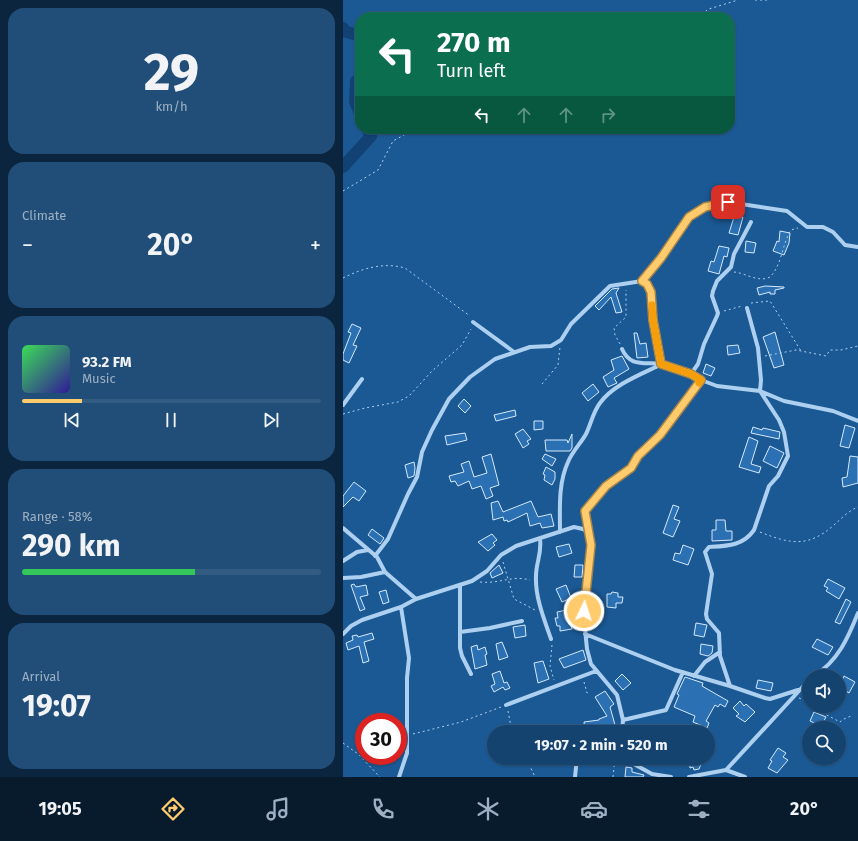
<!DOCTYPE html>
<html lang="en">
<head>
<meta charset="utf-8">
<style>
  :root { --surface:#144370; --page:#214e78; --text:#f1f3f6; --muted:#9db0c3; --line:#335c83; --accent:#ffcb6d }
  body { margin:0; font-family:"Fira Sans",sans-serif; background:var(--page); color:var(--text); height:100vh; display:flex; flex-direction:column; font-size:15px; white-space:nowrap }
  * { box-sizing:border-box; margin:0 }
  p { font-size:13px; color:var(--muted) }
  .icon { flex:none; width:22px; height:22px; fill:none; stroke:currentColor; stroke-width:2; stroke-linecap:round; stroke-linejoin:round }
  .map { position:relative; flex:1; overflow:hidden }
  .details { display:flex; flex-direction:column; gap:8px; padding:8px; background:#0b253e; width:343px }
  .details>* { flex:none }
  .hud { position:absolute; left:12px; top:12px; width:380px; height:122px; border-radius:16px; box-shadow:0 1px 3px #0004,0 0 0 1px var(--line); background:#0b6e4f; color:#fff; overflow:hidden }
  .controls { position:absolute; left:459px; top:669px; display:grid; gap:8px }
  .controls a { display:grid; place-items:center; width:44px; height:44px; border-radius:50%; background:var(--surface); box-shadow:0 1px 3px #0004,0 0 0 1px var(--line); font-size:20px }
  .speed { position:absolute; left:12px; top:713px; display:flex; gap:8px; font-size:20px; font-weight:700; text-align:center }
  .speed>* { display:grid; place-content:center; width:52px; height:52px; border-radius:50%; background:var(--surface); box-shadow:0 1px 3px #0004,0 0 0 1px var(--line); line-height:1 }
  .speed .limit { border:6px solid #d22; background:#fff; color:#111 }
  .pin { position:absolute; display:grid; place-items:center; width:34px; height:34px; color:#fff; margin:-17px; border-radius:8px; box-shadow:0 2px 6px #0006 }
  .me { position:absolute; width:44px; margin:-22px; rotate:4deg; stroke-linejoin:round; filter:drop-shadow(0 0 3px #0008) }
  .turn { display:flex; align-items:center; gap:14px; height:84px; padding:0 16px; font-size:18px }
  .turn .icon { width:52px; height:52px; stroke-width:2.5 }
  .turn b { display:block; font-size:28px; line-height:34px }
  .lanes { display:flex; align-items:center; height:38px; padding:0 16px; background:#0003; justify-content:center; gap:20px; direction:ltr }
  .lanes .off { opacity:.35 }
  .big { font-size:30px; font-weight:700; line-height:1.1 }
  .details .widget { flex:1; display:flex; flex-direction:column; justify-content:center; gap:6px; min-width:0; padding:0 14px; border-radius:16px; background:var(--page) }
  .details .dial { align-items:center; gap:0 }
  .dial b { font-size:52px; line-height:1 }
  .song { display:flex; align-items:center; gap:12px }
  .cover { width:48px; height:48px; border-radius:6px; background:linear-gradient(135deg,hsl(130 70% 55%),hsl(250 70% 35%)) }
  .played { height:4px; border-radius:2px; background:linear-gradient(90deg,var(--accent) 20%,var(--line) 20%) }
  .keys { display:flex; justify-content:space-around; direction:ltr }
  .heat { display:flex; justify-content:space-between; align-items:center; font-size:22px; direction:ltr }
  .charge { height:6px; border-radius:3px; background:linear-gradient(90deg,#34c759 58%,var(--line) 0) }
  .trip { position:absolute; left:144px; top:725px; width:228px; height:40px; border-radius:20px; background:var(--surface); box-shadow:0 1px 3px #0004,0 0 0 1px var(--line); font-weight:700; line-height:40px; text-align:center }
  .tab-bar { display:flex; height:64px; justify-content:space-around; align-items:center; background:#081b2d; color:var(--muted) }
  .tab-bar .icon { width:28px; height:28px }
  .tab-bar .current { color:var(--accent) }
  .tab-bar b { font-size:18px; color:var(--text) }
  main { display:flex; flex:1; min-height:0 }
  .map>svg:first-child { display:block }
  .lines { fill:none; stroke-linecap:round; stroke-linejoin:round }
  .river { stroke:#124273; stroke-width:12 }
  .building { fill:#2a70b3; stroke:#d5e9fb }
  .path { stroke:#aed0f0; stroke-width:1; stroke-dasharray:2 3; stroke-linecap:butt }
  .minor { stroke:#aed0f0; stroke-width:4 }
  .route-casing { stroke:#a68447; stroke-width:10 }
  .route { stroke:#ffcb6d; stroke-width:7 }
  .slow { stroke:#f59e0b; stroke-width:7 }
</style>
</head>
<body>
<main>
<section class="details">
<div class="widget dial"><b>29</b><p>km/h</p></div>
<div class="widget"><p>Climate</p>
<div class="heat"><a>−</a><b class="big">20°</b><a>+</a></div>
</div>
<div class="widget">
<div class="song"><i class="cover"></i><div><b>93.2 FM</b><p>Music</p></div></div>
<div class="played"></div>
<div class="keys"><svg class="icon" aria-label="previous" viewBox="0 0 24 24"><path d="M18 5L8 12l10 7zM5 5v14"/></svg><svg class="icon" aria-label="pause" viewBox="0 0 24 24"><path d="M8 5v14M16 5v14"/></svg><svg class="icon" aria-label="next" viewBox="0 0 24 24"><path d="M6 5l10 7-10 7zM19 5v14"/></svg></div>
</div>
<div class="widget"><p>Range · 58%</p><b class="big">290 km</b><div class="charge"></div></div>
<div class="widget"><p>Arrival</p><b class="big">19:07</b></div>
</section>
<div class="map">
<svg width="515" height="777" viewBox="0 0 515 777">
  <rect width="100%" height="100%" fill="#1b5995"/>
  <g class="lines">
    <path class="river" d="M0,28L1,31L17,36
      M17,81H13L12,102L17,113
      M0,167L28,136L24,129"/>
  </g>
  <path class="building" d="M394,216L400,217L395,235L386,233L391,217H394Z
    M437,231L447,233L446,243L441,255L430,251L434,241L436,242Z
    M403,241L413,243L411,253L402,252Z
    M376,246L386,248L384,257L381,256L376,274L365,271L368,261L371,262Z
    M422,286L441,287V288L432,290V294H427V292L416,295L414,288Z
    M276,288L273,293L279,312L273,313L268,297L256,310L252,306L269,289Z
    M9,324L18,328L10,345L14,346L6,363L0,360V354L8,333L5,332Z
    M432,332L441,365L431,368L420,337Z
    M291,333H294L297,344L303,343L305,357L294,358Z
    M395,345L397,353L385,355L384,346Z
    M279,356L286,369L271,378L274,383L265,387L260,377L271,370L268,360Z
    M363,364L372,368L368,376L360,373Z
    M250,384L256,392L245,401L239,393Z
    M121,399L128,406L122,413L115,406Z
    M172,410L173,416L153,421L151,415Z
    M191,421H200V429L191,430Z
    M502,425L512,428L506,448L497,446Z
    M410,427L419,430L420,428L437,432L436,439L408,433Z
    M180,429L188,439L184,441L186,444L180,448L172,434Z
    M122,433L124,440L104,445L102,436Z
    M229,434V448L227,451H203L202,440H224L225,443Z
    M406,437L415,441L408,464L418,467L416,473L396,467Z
    M427,446L441,453L434,468L420,461Z
    M148,454L156,485L147,488L150,496L143,499L138,486L129,489L126,481L115,486L112,481L108,482L106,476L121,472L118,464L126,461L131,477L144,473L139,457Z
    M202,454L213,459L209,466L199,459Z
    M507,456L515,457V483L500,487L499,478L504,477Z
    M71,462L72,468L71,476L65,478L62,465Z
    M203,467L212,472V479L209,485L201,480L202,475L200,474Z
    M11,482L23,491L16,501L10,497L0,507V496Z
    M155,501L160,512L188,501L195,517L208,514L211,526L199,528L197,523L187,526L184,513L165,522L164,520L161,521L160,517L150,520L148,503Z
    M330,505L336,507L331,519L337,521L330,537L320,533Z
    M373,520H382L383,531H389V540L369,541V530H373Z
    M29,529L41,538L37,544L25,535Z
    M149,534L154,540L150,543L152,545L145,551L135,542Z
    M226,544L229,553L216,557L213,547Z
    M340,545L351,549L345,565L330,560L332,553L337,554Z
    M156,565L160,573L149,578L147,573Z
    M232,565H240L239,577H231Z
    M485,579L502,588L496,599L483,591L485,588L481,586Z
    M11,584L13,587L23,585L25,595L17,597L22,609L17,611L8,585Z
    M223,585L228,598L219,602L213,589Z
    M43,590L46,602L40,604L36,592Z
    M269,592L275,593V597H280L279,603H273V608L264,607V594H268Z
    M503,599L508,602L497,624L492,622Z
    M224,610L229,629L217,631V626H214L212,618H215L214,612Z
    M353,623L364,625L361,637L351,635Z
    M182,625L183,636L172,638L170,627Z
    M29,633L31,639L21,642L26,661L20,663L16,646L5,650L3,643L10,640L9,636L14,635L15,637Z
    M474,639L490,647L485,655L469,647Z
    M159,642L165,657L156,660L153,644Z
    M358,644L370,646L369,653L365,656L357,654Z
    M134,645L135,650L142,647L144,654L142,655L144,665L132,669L128,647Z
    M240,650L243,660L221,668L216,659Z
    M200,661L206,679L195,683L191,663Z
    M157,671L161,683L164,682L167,688L162,690L160,687L151,692L148,686L152,684L149,674Z
    M279,674L288,683L280,690L272,681Z
    M501,676L512,682L506,693L496,687Z
    M342,677L360,683L359,686L385,701L382,707L377,704L375,707L372,705L363,721L366,723L364,728L350,722L352,716L331,707L336,695L334,694Z
    M415,680L430,683L428,691L413,688Z
    M262,691L271,704L267,707L272,725L252,730V732H242L241,722L256,720V719L264,716L252,697Z
    M397,701L401,706L403,704L412,712L402,722L393,716L396,714L390,708Z
    M471,712L483,717L478,726L467,721Z
    M435,748L443,753L440,757L445,760L434,773L425,768L429,761L427,760Z
    M346,758H360L361,763L358,764L356,769L351,770L350,767L347,768Z
    M283,767L289,768V772L301,775L300,777H282Z"/>
  <g class="lines">
    <path class="path" d="M412,0H425
      M354,17L366,9L395,0
      M0,191L35,170L50,141L72,129
      M391,272C403,273 415,283 427,277C439,265 439,244 448,230L455,228
      M0,278C20,268 41,262 62,268L127,316
      M408,303L427,301L458,351
      M381,311L399,306
      M277,344L272,335L271,328L283,317V290
      M422,356L453,350L483,356L487,350H498L515,346
      M199,384L215,365L217,347
      M0,414L22,408L55,402L66,396L89,371L119,345L128,329
      M417,532C447,544 465,548 491,525C498,519 505,511 515,507
      M160,562L171,599L192,610
      M137,582C158,584 168,575 187,580
      M209,645L207,666L211,680
      M241,682L244,693L247,692
      M456,698L466,702
      M472,706L476,711L497,722L501,719L508,716
      M165,711L169,732
      M70,734L118,722L158,707
      M0,743L15,754L37,777
      M186,764L192,777
      M270,777L272,758"/>
    <path class="minor" d="M299,281L304,284L308,292L310,320L318,364
      M130,322L171,352
      M279,349C287,367 300,362 319,364
      M348,374L355,364L361,344L374,316L375,313L369,296L370,291L374,281L388,267L391,254L408,222
      M0,405L19,379
      M0,528L34,557L42,572L73,599
      M217,532C217,508 215,484 225,462C229,452 238,443 243,434C248,424 250,412 257,403C271,384 299,374 319,364L348,374L358,380L374,386L417,391L441,401L490,411L515,421
      M245,532L242,511L263,486L288,468L291,460L317,435L358,380
      M197,539C199,554 193,562 193,576C192,597 201,619 208,639
      M32,556L45,539L65,494L74,477L79,452L89,430L106,399L127,377L152,359L187,347L208,346L218,340L228,324L267,286L299,281L318,258L346,217L362,207L385,202L444,211L464,227H480L490,232L502,245L515,247
      M0,561L14,552L25,550
      M0,578L18,577L42,572
      M117,586V648L119,656L128,674
      M117,632L147,628L179,621
      M0,634L8,626L19,620L58,607L73,599L129,581L144,571L158,555L173,546L231,527L240,529L245,532L248,541L241,619L244,649L248,664L274,695L280,720L279,732
      M242,634L332,670L387,686L422,698L427,699L455,690
      M351,676L362,662L377,652
      M471,676C495,661 505,638 515,613
      M387,686L377,656L376,633L364,619L363,614L369,574L362,552L366,547C384,546 400,546 411,530L426,486L435,476L445,456L441,432L436,420L417,391L418,380L415,348L404,308
      M163,705L253,671
      M280,720L323,710L340,672
      M280,758L309,774L328,777
      M184,759L185,758
      M383,770L402,777
      M56,777L64,753V678L66,658L58,607
      M232,777L234,758
      M346,777L383,770L466,680"/>
  </g>
  <g class="lines">
    <g class="route-casing">
      <path id="route" d="M241,611L248,545L242,511L263,486L288,468L295,456L317,435L358,380L348,374L318,364L310,320L308,292L304,284L299,281L318,258L346,217L362,207L385,202"/>
    </g>
    <use href="#route" class="route"/>
    <path class="slow" d="M309,305L310,320L318,364L348,374L358,380L356,383"/>
  </g>
</svg>
<div class="controls">
<a><svg class="icon" aria-label="sound" viewBox="0 0 24 24"><path d="M4 9h4l5-4v14l-5-4H4zM17 9q2 3 0 6"/></svg></a>
<a><svg class="icon" aria-label="search" viewBox="0 0 24 24"><circle cx="10" cy="10" r="6"/><path d="M15 15l6 6"/></svg></a>
</div>
<div class="speed"><div class="limit">30</div></div>
<div class="pin" style="left:385px;top:202px;background:#d93025"><svg class="icon" aria-label="arrive" viewBox="0 0 24 24"><path d="M6 21V4h12l-3 4 3 4H6"/></svg></div>
<svg class="me" style="left:241px;top:611px" viewBox="-20 -20 40 40"><circle r="17" fill="#ffcb6d" stroke="#fff" stroke-width="3"/><path d="M0-11L8 9 0 5-8 9z" fill="#fff"/></svg>
<div class="trip">19:07 · 2 min · 520 m</div>
<div class="hud">
<div class="turn"><svg class="icon" aria-label="left" viewBox="0 0 24 24"><path d="M17 20v-9H6M10 6l-5 5 5 5"/></svg><div><b>270 m</b>Turn left</div></div>
<div class="lanes"><svg class="icon" aria-label="left" viewBox="0 0 24 24"><path d="M17 20v-9H6M10 6l-5 5 5 5"/></svg><svg class="icon off" aria-label="ahead" viewBox="0 0 24 24"><path d="M12 20V5M6 11l6-6 6 6"/></svg><svg class="icon off" aria-label="ahead" viewBox="0 0 24 24"><path d="M12 20V5M6 11l6-6 6 6"/></svg><svg class="icon off" aria-label="right" viewBox="0 0 24 24"><path d="M7 20v-9h11M14 6l5 5-5 5"/></svg></div>
</div>
</div>
</main>
<nav class="tab-bar">
<b>19:05</b>
<svg class="icon current" aria-label="directions" viewBox="0 0 24 24"><path d="M12 3l9 9-9 9-9-9zM9 14v-3h6M13 9l2 2-2 2"/></svg>
<svg class="icon" aria-label="music" viewBox="0 0 24 24"><path d="M9 18V5l10-2v13"/><circle cx="6" cy="18" r="3"/><circle cx="16" cy="16" r="3"/></svg>
<svg class="icon" aria-label="phone" viewBox="0 0 24 24"><path d="M5 4h4l2 5-3 2q2 4 5 5l2-3 5 2v4C11 20 4 13 5 4z"/></svg>
<svg class="icon" aria-label="climate" viewBox="0 0 24 24"><path d="M12 3v18M4 7l16 10M4 17L20 7"/></svg>
<svg class="icon" aria-label="car" viewBox="0 0 24 24"><path d="M5 17H2v-5l4-1 3-4h7l3 4 3 1v5h-3M9 17h6M6 11h13"/><circle cx="7" cy="17" r="2"/><circle cx="17" cy="17" r="2"/></svg>
<svg class="icon" aria-label="filters" viewBox="0 0 24 24"><path d="M4 7h16M4 17h16"/><circle cx="9" cy="7" r="2"/><circle cx="15" cy="17" r="2"/></svg>
<b>20°</b>
</nav>
</body>
</html>
